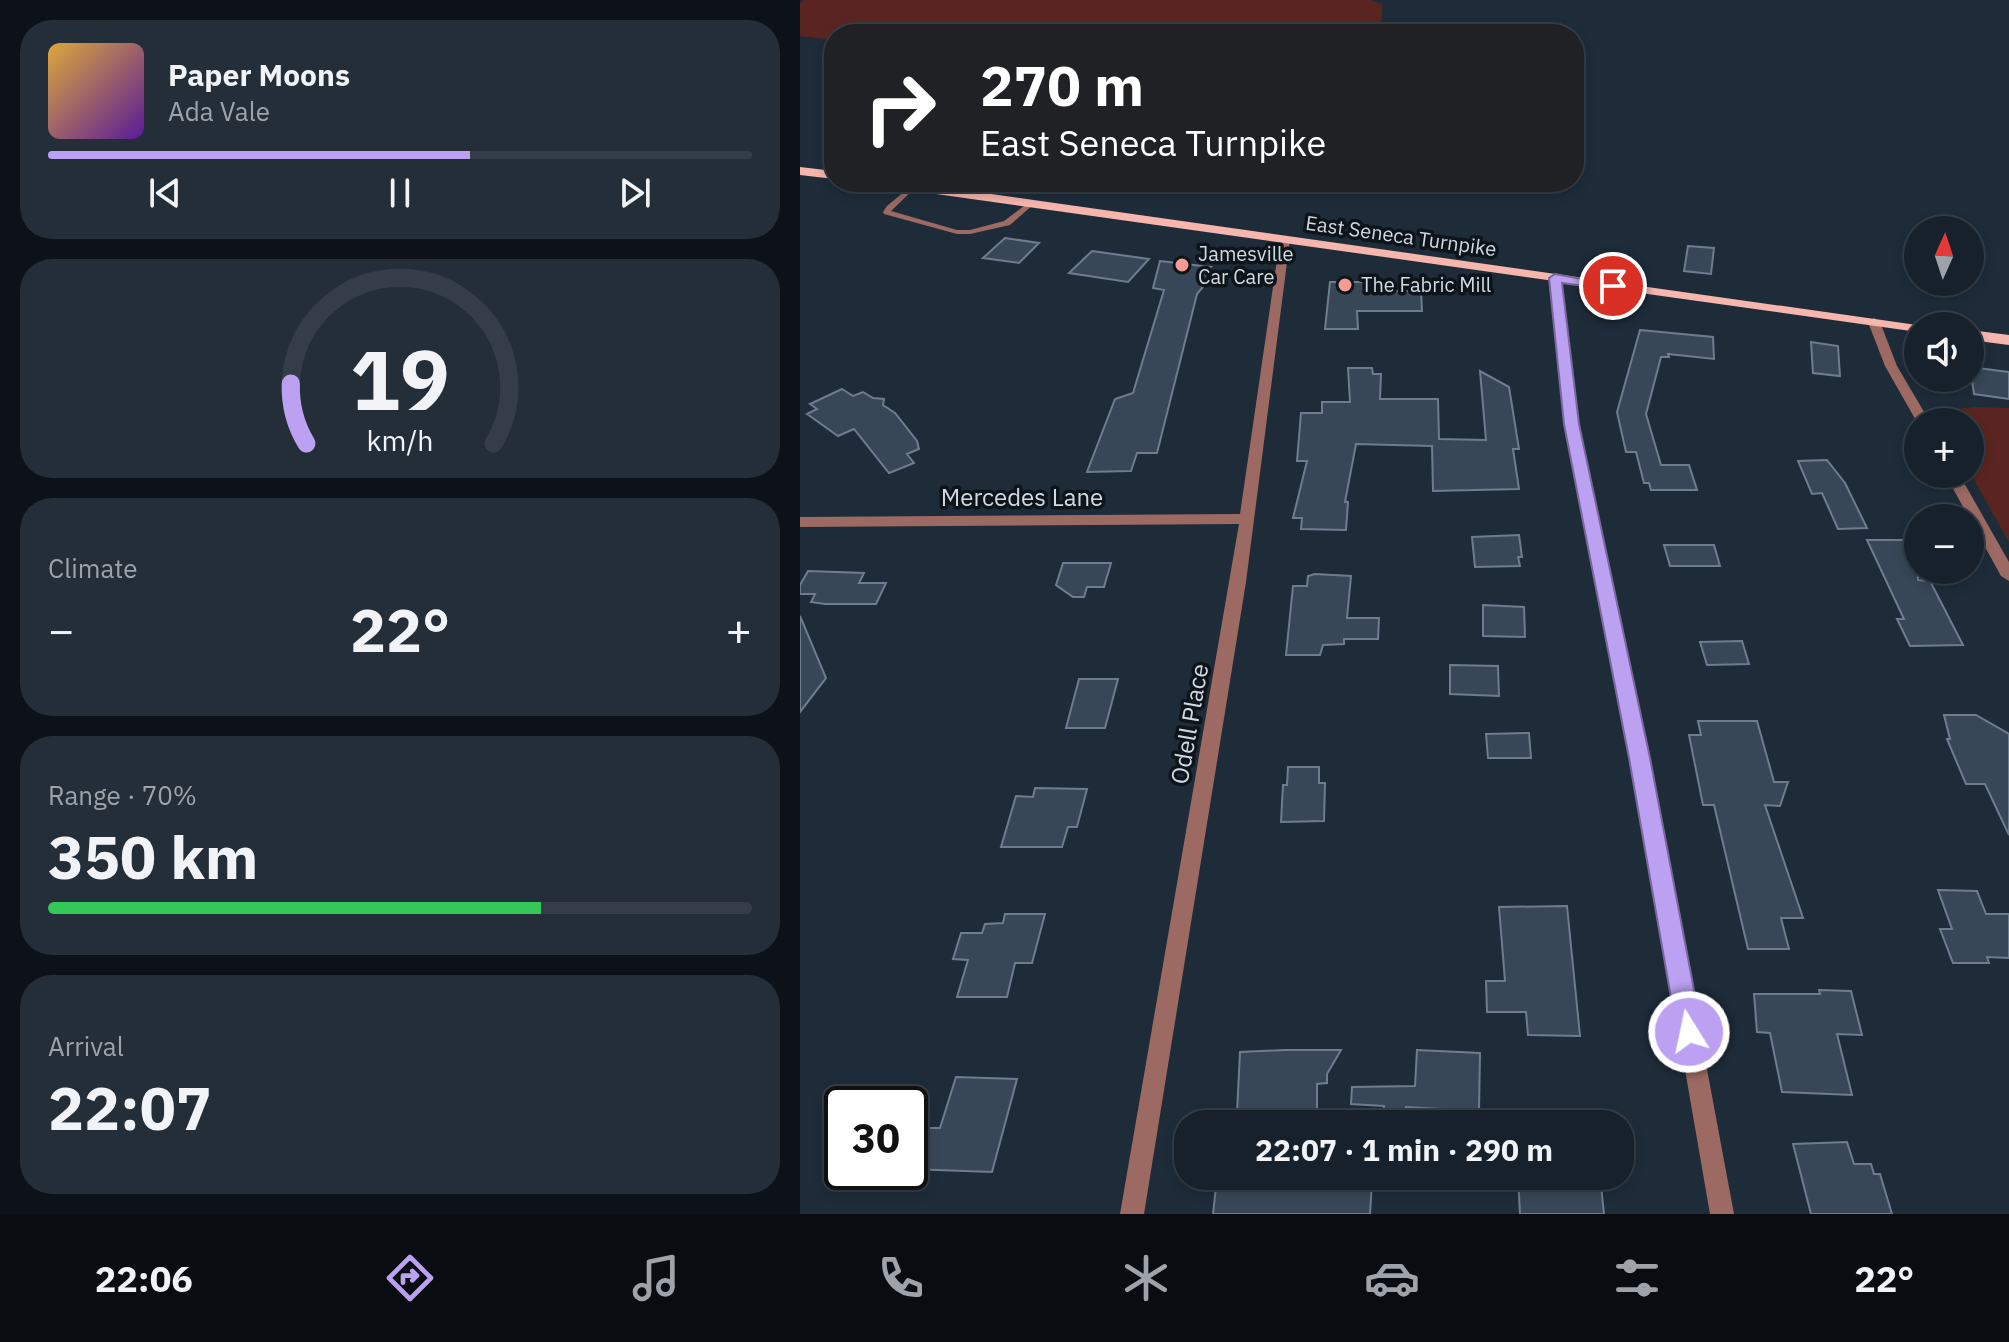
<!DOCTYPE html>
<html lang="en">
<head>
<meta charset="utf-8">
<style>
  :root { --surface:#16212c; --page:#232e38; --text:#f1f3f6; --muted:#9ea3a9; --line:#353e48; --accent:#bca0f2 }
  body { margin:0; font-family:"IBM Plex Sans",sans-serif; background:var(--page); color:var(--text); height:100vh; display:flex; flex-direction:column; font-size:30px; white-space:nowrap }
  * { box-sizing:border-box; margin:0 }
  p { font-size:26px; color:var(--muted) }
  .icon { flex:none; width:44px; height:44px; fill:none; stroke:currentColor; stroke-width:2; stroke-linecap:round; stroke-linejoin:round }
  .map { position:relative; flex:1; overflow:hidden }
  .drawer { display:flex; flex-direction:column; gap:20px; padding:20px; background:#0c1218; width:800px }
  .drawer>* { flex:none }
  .guide { position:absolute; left:24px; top:24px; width:760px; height:168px; border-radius:32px; box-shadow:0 4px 12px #0003,0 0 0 2px var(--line); background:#202124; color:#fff; overflow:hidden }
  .needle { width:52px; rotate:3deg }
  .tools { position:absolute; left:1104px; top:216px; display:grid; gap:16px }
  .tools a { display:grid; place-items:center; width:80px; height:80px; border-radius:50%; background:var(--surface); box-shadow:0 4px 12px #0003,0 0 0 2px var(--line); font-size:40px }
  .speed { position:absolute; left:24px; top:1086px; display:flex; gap:16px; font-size:40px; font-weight:700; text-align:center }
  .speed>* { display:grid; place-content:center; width:104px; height:104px; border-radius:50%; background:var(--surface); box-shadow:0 4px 12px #0003,0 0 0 2px var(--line); line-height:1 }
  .speed .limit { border:4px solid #111; border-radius:12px; background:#fff; color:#111 }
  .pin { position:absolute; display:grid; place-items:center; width:68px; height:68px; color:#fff; margin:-34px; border:4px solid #fff; border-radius:50%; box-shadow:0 2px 8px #0007 }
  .me { position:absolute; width:88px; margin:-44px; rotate:350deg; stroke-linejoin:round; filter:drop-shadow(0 0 6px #0008) }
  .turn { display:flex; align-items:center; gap:28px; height:168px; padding:0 24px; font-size:36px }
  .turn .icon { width:104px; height:104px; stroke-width:2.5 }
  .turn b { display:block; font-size:56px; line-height:68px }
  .big { font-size:60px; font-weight:700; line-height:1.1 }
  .drawer .tile { flex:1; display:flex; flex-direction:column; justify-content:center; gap:12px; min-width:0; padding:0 28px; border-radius:32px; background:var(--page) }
  .drawer .dial { align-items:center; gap:0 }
  .dial svg { height:208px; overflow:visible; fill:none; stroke:var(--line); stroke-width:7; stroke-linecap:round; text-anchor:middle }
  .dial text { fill:var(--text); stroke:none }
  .song { display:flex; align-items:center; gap:24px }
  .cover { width:96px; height:96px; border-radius:12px; background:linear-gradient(135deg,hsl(40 70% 55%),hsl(270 70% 35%)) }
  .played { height:8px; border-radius:4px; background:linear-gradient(90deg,var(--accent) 60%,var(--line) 60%) }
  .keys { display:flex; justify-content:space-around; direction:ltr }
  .heat { display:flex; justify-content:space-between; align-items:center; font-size:44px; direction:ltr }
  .charge { height:12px; border-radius:6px; background:linear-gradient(90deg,#34c759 70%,var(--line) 0) }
  .trip { position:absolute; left:374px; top:1110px; width:460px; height:80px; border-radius:32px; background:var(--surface); box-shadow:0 4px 12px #0003,0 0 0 2px var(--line); font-weight:700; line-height:80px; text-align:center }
  .dock { display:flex; height:128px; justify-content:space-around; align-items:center; background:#090d12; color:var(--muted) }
  .dock .icon { width:56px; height:56px }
  .dock .selected { color:var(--accent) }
  .dock b { font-size:36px; color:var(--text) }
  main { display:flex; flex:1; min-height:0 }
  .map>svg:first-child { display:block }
  .green { fill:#5a2521 }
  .building { fill:#384757; stroke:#6d7d8f; stroke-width:2 }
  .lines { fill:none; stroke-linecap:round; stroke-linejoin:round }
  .lane { fill:#9d6a63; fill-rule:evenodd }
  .street { fill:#9d6a63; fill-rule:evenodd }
  .primary { fill:#f6b6ad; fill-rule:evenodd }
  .route { fill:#bca0f2; stroke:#7a689d; stroke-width:2 }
  .poi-dot { fill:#f59c92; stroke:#0d141a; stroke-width:3 }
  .labels { text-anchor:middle; stroke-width:7; stroke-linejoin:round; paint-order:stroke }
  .far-street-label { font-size:20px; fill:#d1dae4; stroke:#0d141a }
  .far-poi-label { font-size:20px; fill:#d1dae4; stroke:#0d141a; text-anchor:start }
  .street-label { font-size:24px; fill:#d1dae4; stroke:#0d141a }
</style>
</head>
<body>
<main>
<section class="drawer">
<div class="tile">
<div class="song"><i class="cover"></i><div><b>Paper Moons</b><p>Ada Vale</p></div></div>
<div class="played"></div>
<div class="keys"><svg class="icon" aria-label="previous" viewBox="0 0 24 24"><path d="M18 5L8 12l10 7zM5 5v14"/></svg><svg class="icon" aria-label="pause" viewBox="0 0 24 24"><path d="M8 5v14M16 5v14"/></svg><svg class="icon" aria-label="next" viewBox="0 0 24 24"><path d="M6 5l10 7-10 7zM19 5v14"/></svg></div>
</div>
<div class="tile dial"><svg viewBox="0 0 100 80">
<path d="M14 69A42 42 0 1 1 86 69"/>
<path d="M14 69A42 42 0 0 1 8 46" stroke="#bca0f2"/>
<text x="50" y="56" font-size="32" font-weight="700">19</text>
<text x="50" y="72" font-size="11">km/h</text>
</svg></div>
<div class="tile"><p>Climate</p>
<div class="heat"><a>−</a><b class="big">22°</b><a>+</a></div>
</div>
<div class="tile"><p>Range · 70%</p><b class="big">350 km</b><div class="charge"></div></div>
<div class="tile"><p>Arrival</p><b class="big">22:07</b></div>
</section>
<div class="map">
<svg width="1209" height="1214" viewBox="0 0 1209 1214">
  <rect width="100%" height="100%" fill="#1e2c3a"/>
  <path class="green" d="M3,0H570L582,4L581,34H34V40L0,36V4Z
    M1177,407L1209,408V542L1170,473V422H1141L1135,411Z"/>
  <path class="building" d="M205,238L239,243L219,263L183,258Z
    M888,246L914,248L911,274L884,271Z
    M292,251L349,259L328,282L269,273Z
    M360,261L411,267L404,275L412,276L397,294L357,453H337L331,471L287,472L315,399L333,393L364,290L353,288Z
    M530,282H579V291H621L622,311H557L558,329H525Z
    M840,330L913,337L914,359L868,354L869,357H861L846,414L861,465H889L897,490H851L849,483H844L836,452H826L817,412Z
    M1011,342L1038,346L1040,376L1013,373Z
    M1170,367L1209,372V399L1174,394Z
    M548,368H572L573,374H581L580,399H638L639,439L686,440L680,371L709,387L719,449H713L719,489L633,491L632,446L556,444L545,502H548L546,530L501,529L502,518H493L507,461H497L501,413H522V402H550Z
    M42,389L53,396L63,392L73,398L84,399L83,405L95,413L117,441L119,449L107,454L114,463L89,473L54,429L38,436L7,414L17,409L10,404Z
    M1027,460L1045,483L1067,528L1038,529L1022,493L1012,494L998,461Z
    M719,535L722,557H718L720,566L675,567L672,537Z
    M1067,540H1118V580L1130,581L1163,645L1110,646L1097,619H1104Z
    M864,545H914L920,566H870Z
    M263,563H311L304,587H287L284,597H273L256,585Z
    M8,571L64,573L59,583H86L76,604H25L11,602L15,594H0V585Z
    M515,574L551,576L547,618H579L578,639H544V644L523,645L520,655H486L493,586H507L508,576Z
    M683,605L724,607L725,637L683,636Z
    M0,616L26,678L0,712Z
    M942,641L949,664L907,665L900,642Z
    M650,665L698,666L699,696L650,694Z
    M279,679H318L305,728H266Z
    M1144,715H1176L1209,734V835L1185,784H1166L1147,739H1150Z
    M898,721H957L974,782H988L980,806L965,805L1003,918H981L989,949H948L914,805H903L889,735H901Z
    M729,733L731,758H688L686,734Z
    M488,767H519V783H525L524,821L481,822L483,785H487Z
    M235,788L287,789L277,827H268L262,847H201L216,796L233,797Z
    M1138,890L1177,891L1186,914H1209V958L1187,957L1189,963H1153L1140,929H1152Z
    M767,906L780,1036L728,1035L726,1012H687L686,981H705L699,907Z
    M205,914H245L232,963H215L207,997H157L168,960L153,959L161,933H182L185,924L203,923Z
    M1019,990L1051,991L1062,1035L1037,1034L1052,1095L982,1092L970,1033L957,1032L954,994H1020Z
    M485,1050H541L527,1074V1083L517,1084V1109L437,1113L440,1052Z
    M617,1050L680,1053L679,1111L606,1107V1121H583L584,1106L551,1104L552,1087L615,1086Z
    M156,1077L217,1079L192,1172L110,1169V1128H140Z
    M1047,1142L1054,1164H1071L1074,1174H1080L1092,1214H1011L993,1144Z
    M468,1176H519V1182L572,1183L570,1214H413L416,1187L429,1188L430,1183H467Z
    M718,1176H800L804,1214H720Z"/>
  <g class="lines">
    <path class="lane" d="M111,186L116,187L91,211L157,230H170L204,221L228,203L234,204L210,225L170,234H157L84,214L83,212L87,206Z"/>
    <path class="street" d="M485,236L490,239L446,582L344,1214H320L439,524L0,527V517L440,514L480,239Z
      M755,275L761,278L778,424L849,758L934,1214H910L831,758L764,424L749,278Z
      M1074,318L1080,322L1097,366L1130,422H1118V424L1085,366L1068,322Z
      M1145,474H1159L1209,562V581L1201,576Z"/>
    <path class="primary" d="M0,167L34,171V179L0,175Z
      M73,182H106L1124,326H1118V332L79,186Z
      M1170,330L1209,335V345L1170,340Z"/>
  </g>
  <path class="route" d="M755,274L819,286L813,290L762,283L779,424L850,758L902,1032L898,1040L889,1044L880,1040L877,1032L829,758L764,424L749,278Z"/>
  <g class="poi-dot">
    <circle cx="382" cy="265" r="8"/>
    <circle cx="545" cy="285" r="8"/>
  </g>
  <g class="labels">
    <g class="far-street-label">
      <text transform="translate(601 236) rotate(8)" y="7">East Seneca Turnpike</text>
    </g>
    <g class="far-poi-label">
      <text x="398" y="261">Jamesville<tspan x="398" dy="23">Car Care</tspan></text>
      <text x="561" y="292">The Fabric Mill</text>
    </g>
    <g class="street-label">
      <text x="222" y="506">Mercedes Lane</text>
      <text transform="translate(390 724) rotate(-80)" y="8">Odell Place</text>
    </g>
  </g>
</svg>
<div class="tools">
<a><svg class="needle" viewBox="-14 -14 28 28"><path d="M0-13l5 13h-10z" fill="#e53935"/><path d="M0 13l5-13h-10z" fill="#9ea3a9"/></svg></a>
<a><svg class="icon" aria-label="sound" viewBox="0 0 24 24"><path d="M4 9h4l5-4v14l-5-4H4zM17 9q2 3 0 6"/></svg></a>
<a>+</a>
<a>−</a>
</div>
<div class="speed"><div class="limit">30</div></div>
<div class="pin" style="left:813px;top:286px;background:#d93025"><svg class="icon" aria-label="arrive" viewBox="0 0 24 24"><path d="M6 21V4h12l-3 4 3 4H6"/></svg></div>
<svg class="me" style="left:889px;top:1032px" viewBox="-20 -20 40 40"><circle r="17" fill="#bca0f2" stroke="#fff" stroke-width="3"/><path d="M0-11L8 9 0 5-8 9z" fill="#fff"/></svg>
<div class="trip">22:07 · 1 min · 290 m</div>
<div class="guide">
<div class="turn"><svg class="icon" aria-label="right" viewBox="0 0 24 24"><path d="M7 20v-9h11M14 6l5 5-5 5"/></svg><div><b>270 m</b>East Seneca Turnpike</div></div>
</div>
</div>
</main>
<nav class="dock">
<b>22:06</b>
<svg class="icon selected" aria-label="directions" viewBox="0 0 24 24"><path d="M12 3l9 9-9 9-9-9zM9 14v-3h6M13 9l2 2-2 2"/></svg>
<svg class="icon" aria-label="music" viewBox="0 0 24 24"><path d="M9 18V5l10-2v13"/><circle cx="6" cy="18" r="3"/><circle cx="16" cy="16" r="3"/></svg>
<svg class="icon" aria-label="phone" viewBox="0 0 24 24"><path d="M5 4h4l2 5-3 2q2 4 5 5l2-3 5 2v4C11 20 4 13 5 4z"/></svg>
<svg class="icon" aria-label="climate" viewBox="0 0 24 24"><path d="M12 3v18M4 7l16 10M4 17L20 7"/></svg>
<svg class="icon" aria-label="car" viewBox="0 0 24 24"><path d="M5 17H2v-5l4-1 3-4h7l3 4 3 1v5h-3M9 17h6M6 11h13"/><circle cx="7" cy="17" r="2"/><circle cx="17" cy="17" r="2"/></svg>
<svg class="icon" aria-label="filters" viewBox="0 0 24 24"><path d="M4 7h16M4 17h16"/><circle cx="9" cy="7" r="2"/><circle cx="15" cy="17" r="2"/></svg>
<b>22°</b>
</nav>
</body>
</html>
